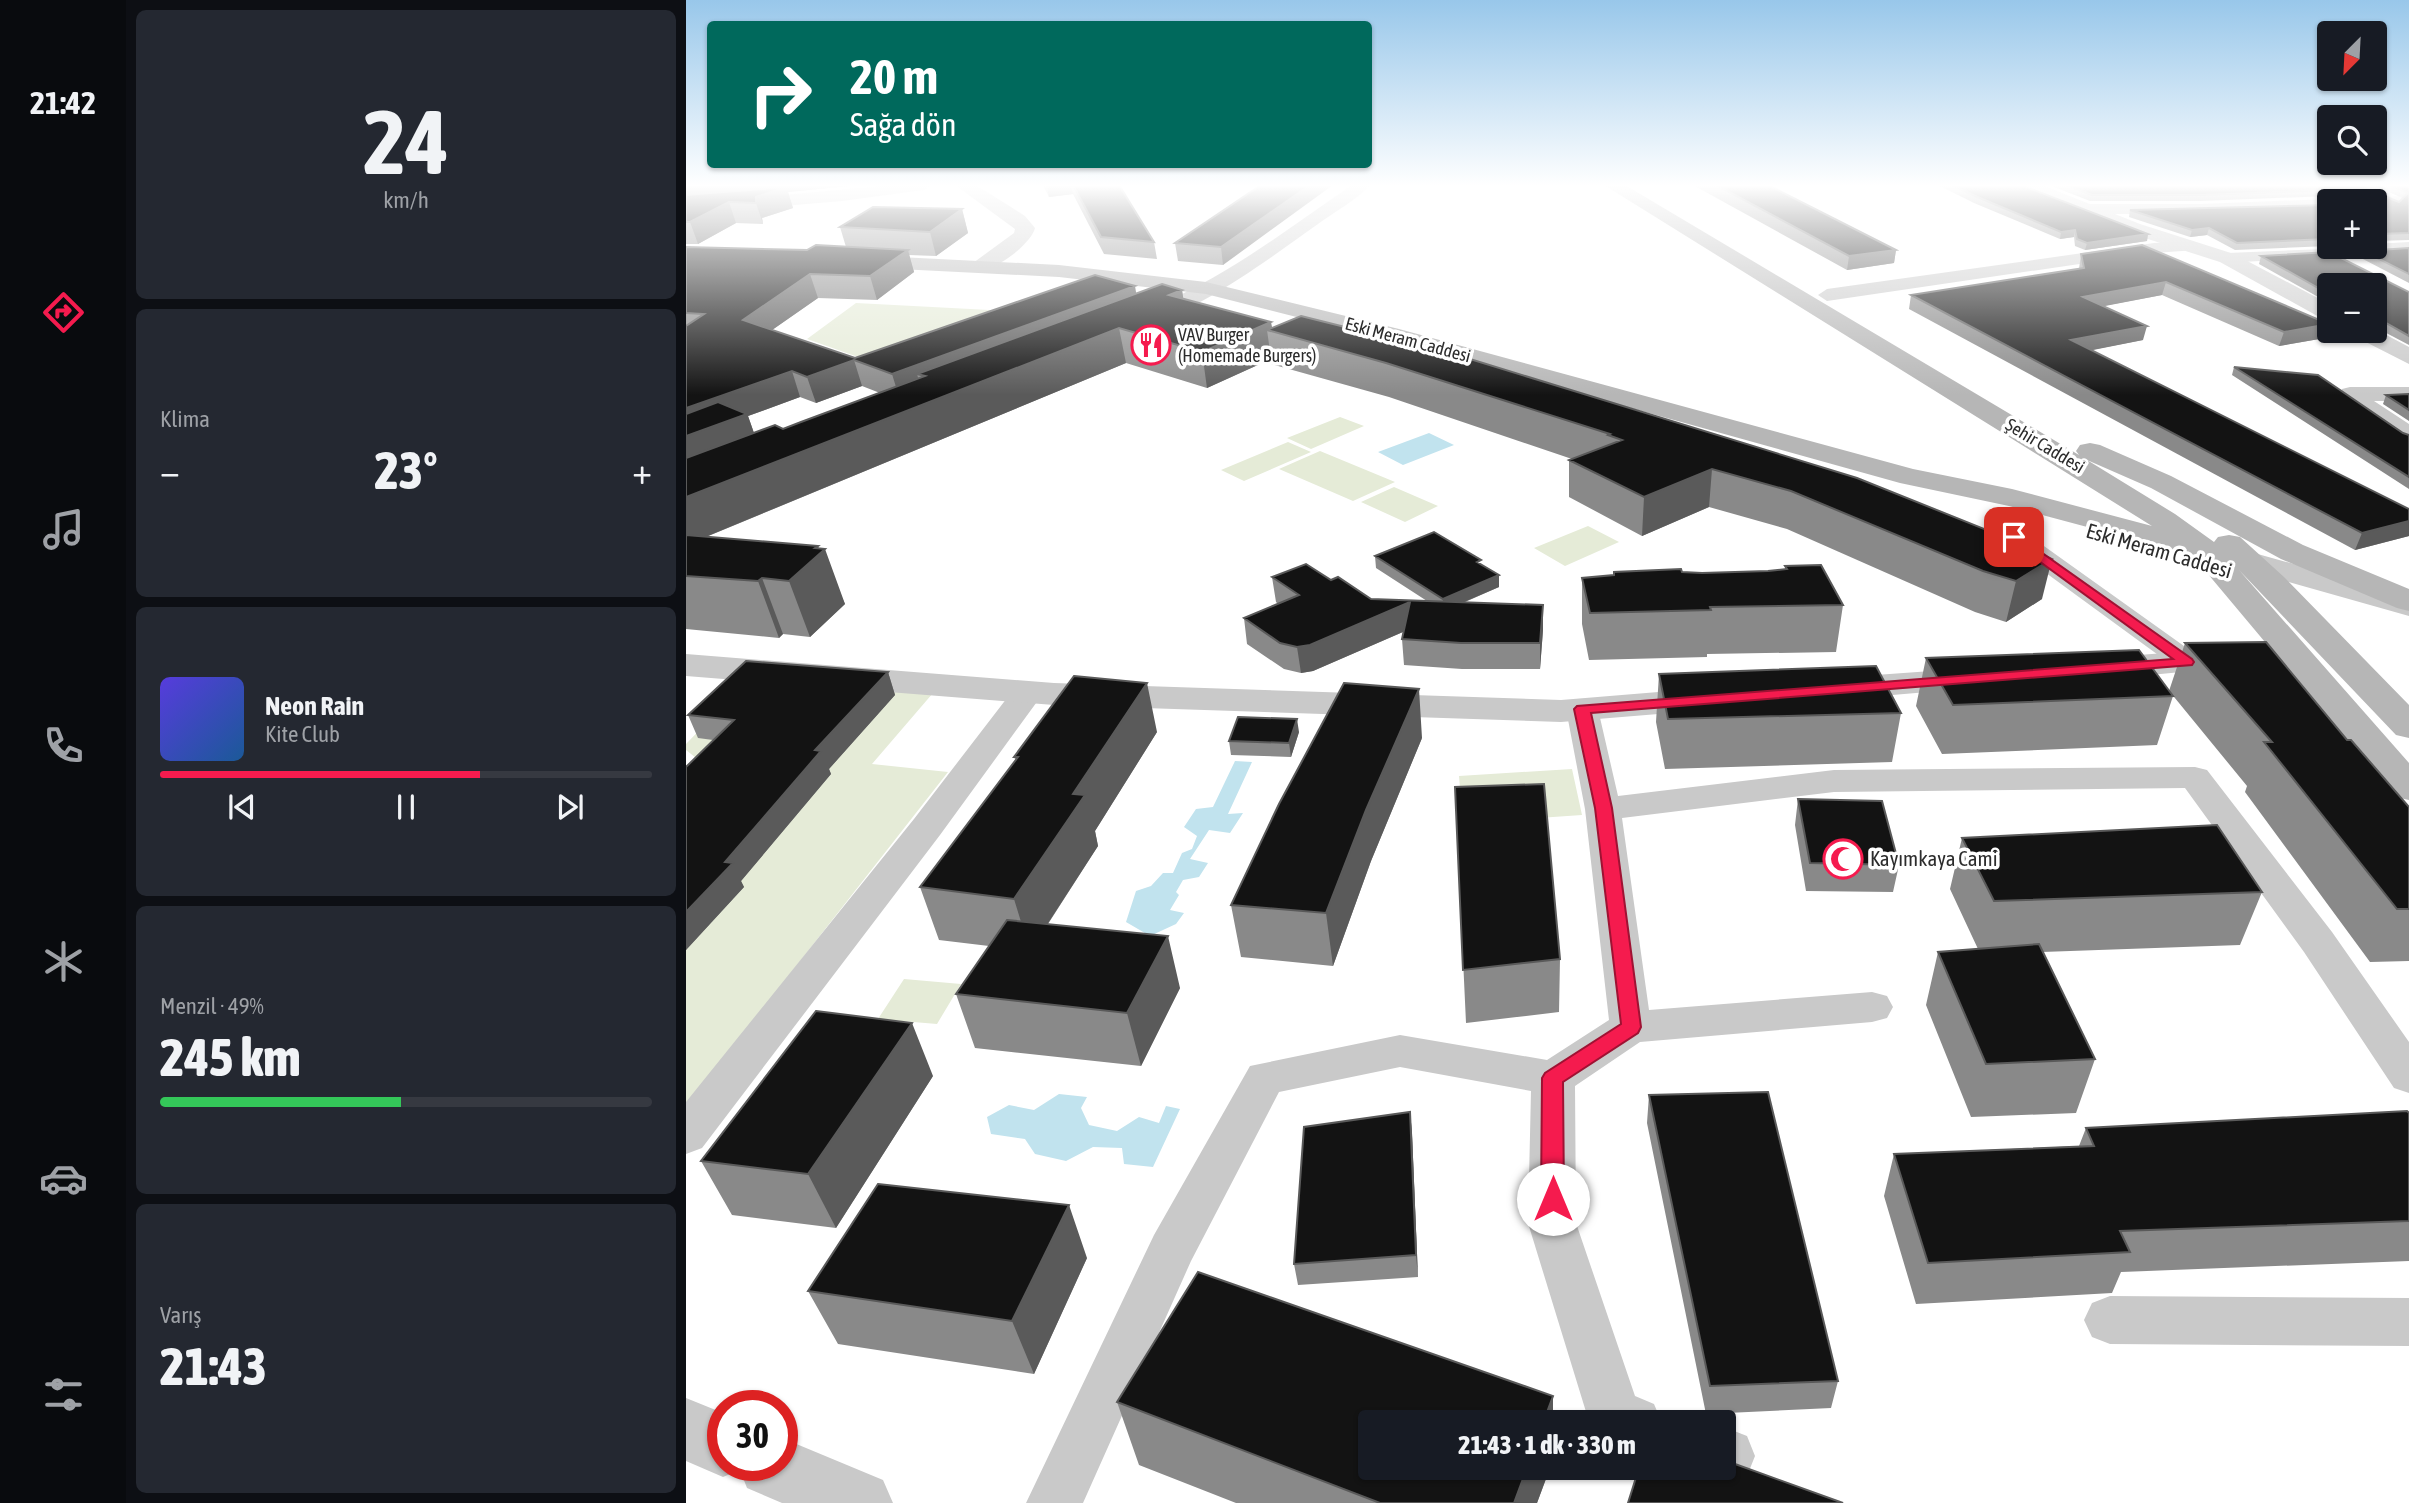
<!DOCTYPE html>
<html lang="tr">
<head>
<meta charset="utf-8">
<style>
  :root { --surface:#171b24; --page:#242831; --text:#f1f3f6; --muted:#9ea1a6; --line:#363941; --accent:#f51b4e }
  body { margin:0; font-family:"Asap Condensed",sans-serif; background:var(--page); color:var(--text); height:100vh; display:flex; flex-direction:column; font-size:26px; white-space:nowrap }
  * { box-sizing:border-box; margin:0 }
  p { font-size:23px; color:var(--muted) }
  .icon { flex:none; width:38px; height:38px; fill:none; stroke:currentColor; stroke-width:2; stroke-linecap:round; stroke-linejoin:round }
  .map { position:relative; flex:1; overflow:hidden }
  .details { display:flex; flex-direction:column; gap:10px; padding:10px; background:#0d0f14; width:560px }
  .details>* { flex:none }
  .hud { position:absolute; left:21px; top:21px; width:665px; height:147px; border-radius:7px; box-shadow:0 2px 5px #0004; background:#00695c; color:#fff; overflow:hidden }
  .needle { width:46px; rotate:204deg }
  .fabs { position:absolute; left:1631px; top:21px; display:grid; gap:14px }
  .fabs a { display:grid; place-items:center; width:70px; height:70px; border-radius:7px; background:var(--surface); box-shadow:0 2px 5px #0004; font-size:35px }
  .speed { position:absolute; left:21px; top:1390px; display:flex; gap:14px; font-size:35px; font-weight:700; text-align:center }
  .speed>* { display:grid; place-content:center; width:91px; height:91px; border-radius:50%; background:var(--surface); box-shadow:0 2px 5px #0004; line-height:1 }
  .speed .limit { border:10px solid #d22; background:#fff; color:#111 }
  .pin { position:absolute; display:grid; place-items:center; width:60px; height:60px; color:#fff; margin:-30px; border-radius:14px; box-shadow:0 4px 10px #0006 }
  .me { position:absolute; width:77px; margin:-38px; rotate:0deg; stroke-linejoin:round; filter:drop-shadow(0 0 5px #0008) }
  .turn { display:flex; align-items:center; gap:24px; height:147px; padding:0 28px; font-size:32px }
  .turn .icon { width:91px; height:91px; stroke-width:2.5 }
  .turn b { display:block; font-size:49px; line-height:60px }
  .big { font-size:52px; font-weight:800; line-height:1.1 }
  .details .tile { flex:1; display:flex; flex-direction:column; justify-content:center; gap:10px; min-width:0; padding:0 24px; border-radius:10px; background:var(--page) }
  .details .dial { align-items:center; gap:0 }
  .dial b { font-size:91px; line-height:1 }
  .song { display:flex; align-items:center; gap:21px }
  .cover { width:84px; height:84px; border-radius:10px; background:linear-gradient(135deg,hsl(250 70% 55%),hsl(210 70% 35%)) }
  .played { height:7px; border-radius:4px; background:linear-gradient(90deg,var(--accent) 65%,var(--line) 65%) }
  .keys { display:flex; justify-content:space-around; direction:ltr }
  .heat { display:flex; justify-content:space-between; align-items:center; font-size:38px; direction:ltr }
  .charge { height:10px; border-radius:5px; background:linear-gradient(90deg,#34c759 49%,var(--line) 0) }
  .trip { position:absolute; left:672px; top:1410px; width:378px; height:70px; border-radius:7px; background:var(--surface); box-shadow:0 2px 5px #0004; font-weight:800; line-height:70px; text-align:center }
  main { display:flex; flex:1; min-height:0 }
  .dock { display:flex; flex-direction:column; width:126px; justify-content:space-around; align-items:center; background:#090b0e; color:var(--muted) }
  .dock .icon { width:49px; height:49px }
  .dock .active { color:var(--accent) }
  .dock b { font-size:32px; color:var(--text) }
  .map>svg:first-child { display:block }
  .green { fill:#e5ebd7 }
  .water { fill:#c1e3ee }
  .lines { fill:none; stroke-linecap:round; stroke-linejoin:round }
  .minor { fill:#c9c9c9; fill-rule:evenodd }
  .tertiary { fill:#c9c9c9; fill-rule:evenodd }
  .secondary { fill:#b6b6b6; fill-rule:evenodd }
  .wall { fill:#898989; fill-rule:evenodd }
  .shaded-wall { fill:#5a5a5a }
  .building { fill:#131313; stroke:#5a5a5a; stroke-width:2 }
  .route { fill:#f51b4e; stroke:#9f1233; stroke-width:2 }
  .labels { text-anchor:middle; stroke-width:7; stroke-linejoin:round; paint-order:stroke }
  .far-poi-label { font-size:18px; fill:#2c2c2c; stroke:#fff; text-anchor:start }
  .far-street-label { font-size:18px; fill:#2c2c2c; stroke:#fff }
  .street-label { font-size:21px; fill:#2c2c2c; stroke:#fff }
  .poi-label { font-size:21px; fill:#2c2c2c; stroke:#fff; text-anchor:start }
</style>
</head>
<body>
<main>
<nav class="dock">
<b>21:42</b>
<svg class="icon active" aria-label="directions" viewBox="0 0 24 24"><path d="M12 3l9 9-9 9-9-9zM9 14v-3h6M13 9l2 2-2 2"/></svg>
<svg class="icon" aria-label="music" viewBox="0 0 24 24"><path d="M9 18V5l10-2v13"/><circle cx="6" cy="18" r="3"/><circle cx="16" cy="16" r="3"/></svg>
<svg class="icon" aria-label="phone" viewBox="0 0 24 24"><path d="M5 4h4l2 5-3 2q2 4 5 5l2-3 5 2v4C11 20 4 13 5 4z"/></svg>
<svg class="icon" aria-label="climate" viewBox="0 0 24 24"><path d="M12 3v18M4 7l16 10M4 17L20 7"/></svg>
<svg class="icon" aria-label="car" viewBox="0 0 24 24"><path d="M5 17H2v-5l4-1 3-4h7l3 4 3 1v5h-3M9 17h6M6 11h13"/><circle cx="7" cy="17" r="2"/><circle cx="17" cy="17" r="2"/></svg>
<svg class="icon" aria-label="filters" viewBox="0 0 24 24"><path d="M4 7h16M4 17h16"/><circle cx="9" cy="7" r="2"/><circle cx="15" cy="17" r="2"/></svg>
</nav>
<section class="details">
<div class="tile dial"><b>24</b><p>km/h</p></div>
<div class="tile"><p>Klima</p>
<div class="heat"><a>−</a><b class="big">23°</b><a>+</a></div>
</div>
<div class="tile">
<div class="song"><i class="cover"></i><div><b>Neon Rain</b><p>Kite Club</p></div></div>
<div class="played"></div>
<div class="keys"><svg class="icon" aria-label="previous" viewBox="0 0 24 24"><path d="M18 5L8 12l10 7zM5 5v14"/></svg><svg class="icon" aria-label="pause" viewBox="0 0 24 24"><path d="M8 5v14M16 5v14"/></svg><svg class="icon" aria-label="next" viewBox="0 0 24 24"><path d="M6 5l10 7-10 7zM19 5v14"/></svg></div>
</div>
<div class="tile"><p>Menzil · 49%</p><b class="big">245 km</b><div class="charge"></div></div>
<div class="tile"><p>Varış</p><b class="big">21:43</b></div>
</section>
<div class="map">
<svg width="1723" height="1503" viewBox="0 0 1723 1503">
  <rect width="100%" height="100%" fill="#fff"/>
  <path class="green" d="M170,303L342,312L189,363L121,339Z
    M654,417L678,426L625,449L601,438Z
    M602,442L625,452L558,481L535,470Z
    M634,451L709,482L667,501L593,469Z
    M708,487L752,506L719,522L675,502Z
    M902,526L933,542L879,566L848,548Z
    M57,685L247,693L186,764L262,772L0,1107V795L24,769L0,750V744Z
    M886,769L896,815L777,823L773,776Z
    M218,979L275,984L251,1024L192,1019Z"/>
  <path class="water" d="M743,433L768,445L717,465L692,452Z
    M549,761L566,762L542,814L557,813L544,833L523,830L504,859L522,863L513,877L497,880L490,892L493,895L484,910L498,913L490,924L464,936L440,922L450,891L465,886L477,873H487L496,853L506,849L511,836L498,827L510,809L527,807Z
    M373,1094L401,1097L395,1108L403,1125L431,1131L453,1117L473,1123L480,1106L494,1109L467,1167L438,1164L436,1148L407,1147L380,1161L349,1154L339,1139L305,1134L301,1117L323,1105L348,1110Z"/>
  <g class="lines">
    <path class="minor" d="M204,185H246L238,190L156,201L0,214V204Z
      M666,185H684C671,200 648,212 632,224C599,247 491,330 453,320L450,316L453,312C532,284 597,232 666,185Z
      M1723,196V206L1689,207V201H1682L1689,197Z
      M1643,199L1649,201H1643V209L1514,214H1402L1394,209L1402,204H1514Z
      M1504,241L1513,246L1510,250L1468,253L1141,301L1132,295L1141,289L1468,243Z
      M1723,242V252L1541,263L1532,258L1541,253L1689,247V244Z
      M1664,387H1723V401H1688L1723,424V442L1715,440L1656,399L1653,394L1656,389Z
      M1328,529L1337,531L1512,656L1516,662L1512,668L1501,671L1490,668L1319,543L1315,537L1319,531Z
      M342,683L353,685L358,692L353,699L254,835L16,1148L0,1154V1102L228,819L331,685Z
      M896,699L907,702L912,709L932,796L1148,770L1509,767L1521,770L1646,932L1723,1042V1093L1708,1088L1618,952L1499,788L1148,792L936,818L963,1010L1186,992L1201,996L1207,1007L1201,1018L1186,1022L954,1042L889,1086L890,1223L949,1396L968,1404L976,1423H904L901,1415L842,1223L845,1091L714,1067L593,1092L505,1261L397,1503H340L468,1235L564,1066L714,1035L861,1060L923,1020L899,809L880,709L885,702Z
      M1424,1296L1723,1298V1346L1424,1344L1406,1337L1398,1320L1406,1303Z
      M1038,1427L1061,1436L1069,1456L1061,1476L1041,1484L1018,1475L1016,1468H1038Z"/>
    <path class="tertiary" d="M269,185H290L339,216L349,228C345,245 303,276 287,271L284,267L287,263L328,233L329,229Z
      M1332,185H1356L1454,224L1548,254L1643,304V320L1635,318L1534,262L1440,232L1335,189Z
      M1689,329L1723,347V364L1668,336L1664,331H1689Z
      M1561,551L1723,596V616L1550,567L1545,560L1550,553Z
      M1545,648L1557,652L1563,659L1557,666L1413,680L1400,677L1395,669L1400,661L1413,658Z
      M0,654L368,683L875,700L1021,688L1034,691L1039,699L1034,707L1021,710L875,722L368,705L0,676Z
      M1287,668L1300,671L1305,679L1300,687L1148,700L1135,697L1130,689L1135,681L1148,678Z
      M0,1398L37,1413V1465H96V1438L197,1480L207,1503H96L61,1488L54,1470L37,1477L0,1461Z"/>
    <path class="secondary" d="M918,185H939L1393,455L1390,451L1394,445L1404,443L1414,445L1485,476L1617,545L1723,589V611L1711,608L1595,559L1465,488L1401,460L1489,514L1528,542L1532,537L1543,535L1554,537L1598,577L1723,705V738L1710,735L1553,570L1723,763V800L1709,797L1506,555L1323,506L1214,483L697,339L520,294L373,277L173,267L166,265L163,261L166,257L173,255L373,265L520,282L713,329L1227,469L1326,489L1466,526Z"/>
  </g>
  <path class="wall" d="M0,185H173L102,192L107,208L76,218L77,224L50,223L12,244H0Z
    M357,185H446L434,186L468,242L471,259L418,254L387,194L363,197Z
    M575,185L537,265L492,261L489,243Z
    M1007,185H1082L1210,250L1208,263L1161,270Z
    M1252,185H1335L1462,234L1461,241L1399,250L1389,246L1388,237L1374,239L1288,203Z
    M1363,185H1672L1713,202L1716,198L1688,185H1723V240L1689,241V201L1647,198L1643,196L1514,201H1404Z
    M1643,205V246L1549,250L1521,235L1504,237L1443,217L1444,210Z
    M276,209L282,233L250,256L223,255L228,272L191,300L132,298L86,330L169,358L451,294L496,290L497,298L586,328L1353,553L1356,599L1320,622L1289,612L1101,529L1023,507L956,536L883,497V460L886,459L703,397L585,364V359L521,388L440,363L20,537L133,549L159,604L124,637L97,634L93,638L0,629V247L121,250L160,247L154,227ZM176,386L194,393L97,429L68,433L62,416L114,397L130,403Z
    M1456,245L1639,338L1593,346L1476,295L1417,306L1457,340L1405,350L1723,509V536L1669,550L1223,309L1225,295L1393,269L1395,254Z
    M1723,248V283L1675,258L1677,251Z
    M1575,256L1723,292V345L1689,327V285H1643V303L1573,264Z
    M1548,367L1723,435V489L1546,375Z
    M1723,394V421L1697,404L1700,395Z
    M689,556L795,565L813,587L779,602L857,630L854,669H776L718,665L716,639L717,632L627,671L615,673L598,669L561,644L558,618L592,604L590,602L586,577L645,580L685,599L741,601L690,568Z
    M1099,566L1157,605L1150,652L1021,654V657L903,660L896,624V578L1082,571L1099,569Z
    M1499,643L1661,740L1723,807V961L1684,962L1559,792L1561,786L1484,692L1487,696L1471,745L1256,754L1230,706L1240,658L1483,691Z
    M202,672L209,695L143,769L145,774L55,881L58,887L0,950V767L27,740L12,738L2,715Z
    M973,674L1215,713L1206,762L979,769L970,722Z
    M471,732L409,831L412,846L362,924L494,988L455,1066L289,1048L270,994L303,946L253,940L234,887L330,761L328,757Z
    M613,732L605,757L545,755L543,741Z
    M736,738L685,861L647,966L555,957L545,905Z
    M769,787L874,959L873,1012L780,1023Z
    M1112,799L1213,865L1207,892L1120,891L1109,825Z
    M1276,838L1576,892L1554,945L1356,952L1409,1059L1390,1113L1285,1117L1240,1005L1252,952L1292,949L1264,889Z
    M247,1076L150,1228L46,1215L15,1161Z
    M963,1095L1152,1381L1145,1408L1020,1414L961,1123Z
    M724,1112L726,1133L732,1277L612,1285L608,1264Z
    M1723,1113V1261L1435,1272L1426,1293L1230,1304L1198,1196L1208,1154L1393,1146L1400,1128Z
    M401,1258L348,1374L152,1344L122,1291Z
    M867,1396V1423H684V1468H864L851,1503H550L453,1465L431,1402Z"/>
  <path class="shaded-wall" d="M0,185H173L102,192L107,208L76,218L77,224L70,203L0,201Z
    M361,185H385L387,194L363,197Z
    M624,185H647L537,265L535,247Z
    M43,202L50,223L12,244L4,222Z
    M276,209L282,233L250,256L244,232Z
    M1523,228L1521,235L1504,237L1506,230Z
    M1389,230L1388,237L1374,239L1375,232Z
    M1462,234L1461,241L1399,250L1401,243Z
    M222,250L228,272L191,300L184,276Z
    M1210,250L1208,263L1161,270L1163,256Z
    M124,274L132,298L66,344L57,320Z
    M1480,282L1476,295L1393,311L1397,297Z
    M449,286L453,310L231,374L236,392L214,400L206,374Z
    M496,290L501,323L483,295Z
    M1689,319H1693L1690,327H1689Z
    M585,322L587,332L581,330L585,359L521,388L516,352Z
    M1643,324L1639,338L1593,346L1598,332Z
    M1461,326L1457,340L1382,355L1385,340Z
    M433,328L440,363L0,545V497Z
    M168,360L176,386L130,403L121,377Z
    M106,371L114,397L62,416L75,453L0,481V408Z
    M1026,469L1023,507L956,536L958,497Z
    M1723,521V536L1669,550L1676,533Z
    M132,546L135,553L139,549L159,604L124,637L103,581Z
    M1353,551L1349,569L1366,559L1356,599L1320,622L1330,581L1351,552Z
    M813,575V587L757,611V599Z
    M76,578L97,634L93,638L72,581Z
    M724,602L726,628L627,671L615,673L611,647Z
    M857,605V630L854,669V643Z
    M202,672L209,695L143,769L145,774L55,881L58,887L0,950V912L129,750Z
    M461,683L471,732L409,831L412,846L344,951L328,899L387,794Z
    M733,689L736,738L685,861L647,966L640,913L680,810Z
    M611,719L613,732L605,757L603,743Z
    M482,936L494,988L455,1066L441,1013Z
    M226,1023L247,1076L150,1228L122,1174Z
    M724,1112L726,1133L732,1277L730,1255Z
    M383,1205L401,1258L348,1374L326,1321Z
    M867,1396V1423H857Z
    M841,1468H864L851,1503H828Z"/>
  <path class="building" d="M387,185H433L468,242L415,237Z
    M575,185H624L535,247L489,243Z
    M1030,185H1082L1210,250L1163,256Z
    M1266,185H1335L1462,234L1401,243L1391,239L1389,230L1375,232L1289,196Z
    M1380,185H1672L1713,202L1722,193L1704,185H1723V233L1691,234L1689,237V201H1646L1648,197L1653,196V193L1645,190L1516,195H1406Z
    M101,187L70,197V203L43,202L4,222H0V195Z
    M1643,205V239L1551,243L1523,228L1506,230L1444,210Z
    M187,207L276,209L244,232L154,227Z
    M130,245L222,250L184,276L124,274L57,320L169,358L409,275L449,286L206,374L168,360L121,377L106,371L0,408V326L18,314L0,313V247L121,250Z
    M1456,245L1643,324L1598,332L1480,282L1397,297L1461,326L1385,340L1723,509V521L1676,533L1225,295L1398,268L1395,254Z
    M1723,248V274L1677,251Z
    M1643,252L1723,292V336L1693,319H1689V285H1643V294L1575,256Z
    M476,284L496,290L483,295L585,322L516,352L433,328L0,497V458L89,425L97,429L115,422L239,376L231,374Z
    M615,316L771,355L1171,478L1353,551L1351,552L1366,559L1330,581L1297,571L1105,491L1026,469L958,497L883,460L936,440L922,435L924,434L700,363L581,330Z
    M1548,367L1632,375L1717,433L1723,435V477Z
    M1723,394V410L1700,395Z
    M32,402L61,414L0,436V414Z
    M748,532L795,560L791,562L813,575L757,599L689,556Z
    M0,535L132,546L129,548L139,549L103,581L76,578L72,581L0,576Z
    M620,564L645,580L652,577L685,599L857,605L854,643H775L716,639L724,602L624,645L611,647L594,643L558,618L613,595L586,577Z
    M1135,565L1157,605L1024,607L1025,610L904,613L896,578L928,575V572L995,569L996,572L1016,573L1082,571L1101,569L1099,566Z
    M1580,642L1661,740H1665L1723,807V909H1711L1578,742H1586L1499,643Z
    M1453,650L1487,696L1267,705L1240,658Z
    M60,661L202,672L129,750L135,751L39,862L47,863L0,912V767L48,720L2,715Z
    M1190,666L1215,713L982,719L973,674Z
    M388,676L461,683L387,794L399,795L328,899L234,887L332,757H328Z
    M658,683L733,689L680,810L640,913L545,905L593,804Z
    M552,717L611,719L603,743L543,741Z
    M858,784L874,959L777,970L769,787Z
    M1112,799L1196,801L1213,865L1124,863Z
    M1531,825L1576,892L1308,901L1276,838Z
    M321,920L482,936L441,1013L270,994Z
    M1353,944L1409,1059L1300,1064L1252,952Z
    M130,1011L226,1023L122,1174L15,1161Z
    M1082,1092L1152,1381L1024,1386L963,1095Z
    M1721,1111L1723,1113V1221L1434,1231L1444,1252L1242,1263L1208,1154L1408,1146L1400,1128Z
    M724,1112L730,1255L608,1264L618,1127Z
    M192,1184L383,1205L326,1321L122,1291Z
    M512,1272L867,1396L857,1423H684V1468H841L828,1503H694L431,1402Z
    M1038,1460L1157,1503H942L953,1468H1038Z"/>
  <linearGradient id="sky" x2="0" y2="1"><stop stop-color="#98c7ea"/><stop offset="0.47" stop-color="#fff"/><stop offset="1" stop-color="#fff" stop-opacity="0"/></linearGradient>
  <rect width="1723" height="395" fill="url(#sky)"/>
  <path class="route" d="M1328,533L1506,659L1508,662L1506,665L905,713L926,808L955,1027L952,1033L877,1082L878,1199L875,1206L867,1208L859,1206L855,1199L856,1078L859,1073L935,1024L909,808L888,709L891,706L1487,659L1324,540L1322,537Z"/>
  <defs>
    <g id="restaurant-ring" transform="scale(2.0125)"><circle r="9.5" fill="#fff" stroke="#f51b4e" stroke-width="1.5"/><path d="M-5-6h1v4h1v-4h1v4h1v-4h1v5L-1.5 .5V6h-2V.5L-5-1ZM5-6V6H3V1.5H1.5Q1.5-4 5-6Z" fill="#f51b4e"/></g>
    <g id="mosque-ring" transform="scale(2.0125)"><circle r="9.5" fill="#fff" stroke="#f51b4e" stroke-width="1.5"/><path d="M3.5-4.9A6 6 0 1 0 3.5 4.9A5 5 0 1 1 3.5-4.9Z" fill="#f51b4e"/></g>
  </defs>
  <g fill-rule="evenodd">
    <use href="#restaurant-ring" x="465" y="345"/>
    <use href="#mosque-ring" x="1157" y="859"/>
  </g>
  <g class="labels">
    <g class="far-poi-label">
      <text x="492" y="341">VAV Burger<tspan x="492" dy="21">(Homemade Burgers)</tspan></text>
    </g>
    <g class="far-street-label">
      <text transform="translate(722 340) rotate(15)" y="6">Eski Meram Caddesi</text>
      <text transform="translate(1359 446) rotate(31)" y="6">Şehir Caddesi</text>
    </g>
    <g class="street-label">
      <text transform="translate(1473 551) rotate(16)" y="7">Eski Meram Caddesi</text>
    </g>
    <g class="poi-label">
      <text x="1184" y="866">Kayımkaya Cami</text>
    </g>
  </g>
</svg>
<div class="fabs">
<a><svg class="needle" viewBox="-14 -14 28 28"><path d="M0-13l5 13h-10z" fill="#e53935"/><path d="M0 13l5-13h-10z" fill="#9ea1a6"/></svg></a>
<a><svg class="icon" aria-label="search" viewBox="0 0 24 24"><circle cx="10" cy="10" r="6"/><path d="M15 15l6 6"/></svg></a>
<a>+</a>
<a>−</a>
</div>
<div class="speed"><div class="limit">30</div></div>
<div class="pin" style="left:1328px;top:537px;background:#d93025"><svg class="icon" aria-label="arrive" viewBox="0 0 24 24"><path d="M6 21V4h12l-3 4 3 4H6"/></svg></div>
<svg class="me" style="left:867px;top:1199px" viewBox="-20 -20 40 40"><circle r="19" fill="#fff"/><path d="M0-13L10 11 0 6-10 11z" fill="#f51b4e"/></svg>
<div class="trip">21:43 · 1 dk · 330 m</div>
<div class="hud">
<div class="turn"><svg class="icon" aria-label="right" viewBox="0 0 24 24"><path d="M7 20v-9h11M14 6l5 5-5 5"/></svg><div><b>20 m</b>Sağa dön</div></div>
</div>
</div>
</main>
</body>
</html>
